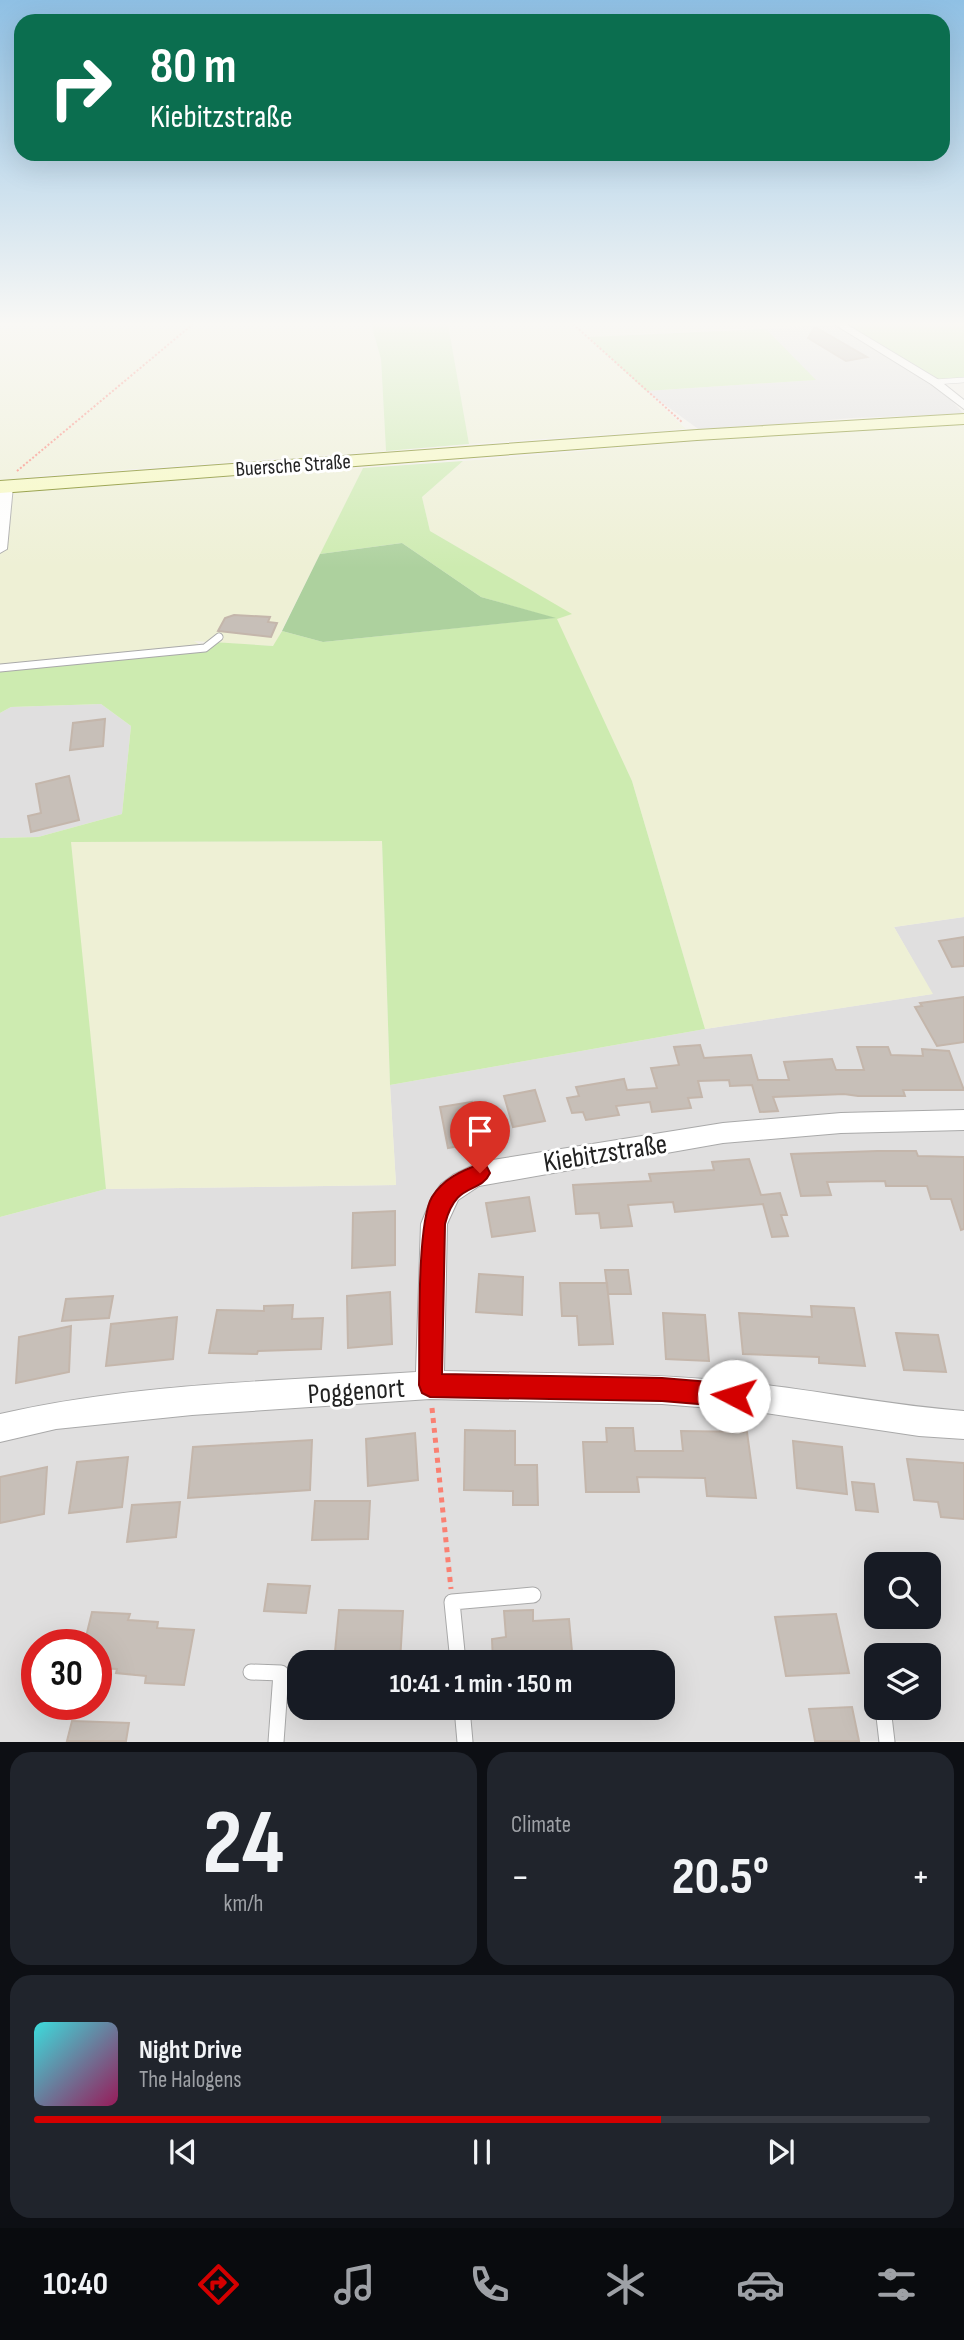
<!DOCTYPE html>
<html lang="en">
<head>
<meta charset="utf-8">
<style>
  :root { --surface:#171b24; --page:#20242c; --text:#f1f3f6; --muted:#9ea1a6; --line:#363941; --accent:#d40000 }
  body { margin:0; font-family:"Sofia Sans Condensed",sans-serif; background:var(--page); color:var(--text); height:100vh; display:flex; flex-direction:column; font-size:26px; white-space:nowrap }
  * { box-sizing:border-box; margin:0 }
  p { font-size:23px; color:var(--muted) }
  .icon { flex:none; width:38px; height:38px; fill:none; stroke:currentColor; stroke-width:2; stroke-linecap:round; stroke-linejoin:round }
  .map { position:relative; height:1742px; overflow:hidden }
  .sheet { display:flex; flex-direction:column; gap:10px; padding:10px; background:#0d0f14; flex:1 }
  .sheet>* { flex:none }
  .hud { position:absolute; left:14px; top:14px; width:936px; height:147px; border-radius:21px; box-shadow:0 7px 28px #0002; background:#0b6e4f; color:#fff; overflow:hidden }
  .controls { position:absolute; left:864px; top:1552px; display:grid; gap:14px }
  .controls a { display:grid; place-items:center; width:77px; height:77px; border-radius:14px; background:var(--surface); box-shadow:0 7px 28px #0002; font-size:35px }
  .speed { position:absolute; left:21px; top:1629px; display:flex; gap:14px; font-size:35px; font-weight:700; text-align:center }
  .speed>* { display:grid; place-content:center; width:91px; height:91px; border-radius:50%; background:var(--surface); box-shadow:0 7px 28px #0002; line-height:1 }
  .speed .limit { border:10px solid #d22; background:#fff; color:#111 }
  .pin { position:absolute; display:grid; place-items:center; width:60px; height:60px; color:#fff; margin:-72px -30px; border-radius:50% 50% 50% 0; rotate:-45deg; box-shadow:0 0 7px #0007 }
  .pin .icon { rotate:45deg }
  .me { position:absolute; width:77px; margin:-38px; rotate:275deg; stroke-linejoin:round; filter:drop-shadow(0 0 5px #0008) }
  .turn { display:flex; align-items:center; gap:24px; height:147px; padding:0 21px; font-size:32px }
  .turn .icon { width:91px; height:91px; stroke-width:2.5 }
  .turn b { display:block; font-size:49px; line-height:60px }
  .big { font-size:52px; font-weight:700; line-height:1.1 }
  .sheet .tile { flex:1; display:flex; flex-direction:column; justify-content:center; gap:10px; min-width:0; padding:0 24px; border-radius:21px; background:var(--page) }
  .sheet .dial { align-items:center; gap:0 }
  .dial b { font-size:91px; line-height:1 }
  .song { display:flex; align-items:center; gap:21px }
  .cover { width:84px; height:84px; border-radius:10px; background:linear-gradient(135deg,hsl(180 70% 55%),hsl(330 70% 35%)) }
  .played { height:7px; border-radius:4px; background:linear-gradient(90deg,var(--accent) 70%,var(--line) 70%) }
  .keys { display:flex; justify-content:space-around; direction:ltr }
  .heat { display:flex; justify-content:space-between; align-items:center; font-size:38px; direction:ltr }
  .sheet .tiles { flex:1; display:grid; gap:10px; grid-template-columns:1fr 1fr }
  .tile:last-child { grid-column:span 2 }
  .trip { position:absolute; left:287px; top:1650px; width:388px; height:70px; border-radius:21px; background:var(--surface); box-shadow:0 7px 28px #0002; font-weight:700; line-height:70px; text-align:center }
  .tab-bar { display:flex; height:112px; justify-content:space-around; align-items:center; background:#090b0e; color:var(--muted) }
  .tab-bar .icon { width:49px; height:49px }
  .tab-bar .active { color:var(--accent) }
  .tab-bar b { font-size:32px; color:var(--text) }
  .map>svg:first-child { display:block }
  .residential { fill:#e0dfdf; fill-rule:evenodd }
  .farmland { fill:#eef0d5 }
  .grass { fill:#cdebb0 }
  .forest { fill:#add19e }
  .building { fill:#c7bfb8; stroke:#c4b6ab; stroke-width:2 }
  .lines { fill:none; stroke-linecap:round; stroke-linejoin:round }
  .lane-far2-casing { stroke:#a9a9a9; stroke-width:6 }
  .lane-far1-casing { stroke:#a9a9a9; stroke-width:9 }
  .lane-casing { stroke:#a9a9a9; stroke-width:17 }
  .street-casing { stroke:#a9a9a9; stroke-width:2 }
  .secondary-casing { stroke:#707d05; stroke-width:2 }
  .path-far1 { stroke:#fa8072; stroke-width:2; stroke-dasharray:2 2; stroke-linecap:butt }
  .path { stroke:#fa8072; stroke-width:5; stroke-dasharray:5 5; stroke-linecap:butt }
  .lane-far2 { stroke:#fff; stroke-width:5 }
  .lane-far1 { stroke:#fff; stroke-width:7 }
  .lane { stroke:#fff; stroke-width:15 }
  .street { fill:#fff; fill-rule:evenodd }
  .secondary { fill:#f7fabf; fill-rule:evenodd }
  .route { fill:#d40000; stroke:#8a0000; stroke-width:2 }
  .labels { text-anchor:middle; stroke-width:6; stroke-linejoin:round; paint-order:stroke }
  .far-street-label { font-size:21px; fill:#222; stroke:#fff }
  .near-street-label { font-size:28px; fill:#222; stroke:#fff }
</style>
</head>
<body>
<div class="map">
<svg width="964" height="1742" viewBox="0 0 964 1742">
  <rect width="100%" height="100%" fill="#f2efe9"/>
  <path class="residential" d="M839,324L935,382L964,414L852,418L701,431L646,391L815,380L766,329Z
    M101,704L131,726L122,814L38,837L0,838V713L11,707Z
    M964,917V1741L0,1742V1217L106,1189L396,1185L390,1085L705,1029L932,994L894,927ZM877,1564H929V1617H877ZM37,1645H96V1704H37ZM877,1656H929V1708H877ZM299,1662H663V1708H299Z"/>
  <path class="farmland" d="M0,324H371L381,359L386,451L39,476L0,482Z
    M448,324H831L589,337L686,429L469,444Z
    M964,421V917L894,927L933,994L705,1029L632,781L556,618L571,614L430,531L422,497L463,461L713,440L711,436Z
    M363,468L274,646L194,641L205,648L0,668V492Z
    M382,841L390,1085L396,1185L106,1189L70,842Z"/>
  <path class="grass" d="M371,324H448L469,444L386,451L381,359Z
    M839,324H964V380L935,382Z
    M766,329L816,380L646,391L588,337Z
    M463,461L422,497L430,531L572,614L557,619L632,781L705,1029L390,1085L382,841L71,842L106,1189L0,1217V838L38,837L122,814L131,726L101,704L11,707L0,713V668L205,648L213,642L273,646L282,631L323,642L554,618L481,597L402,543L320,554L363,468Z"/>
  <path class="forest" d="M402,543L481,597L556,618L323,642L282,631L320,554Z"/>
  <path class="building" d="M815,327L867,357L846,361L808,338Z
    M234,615L270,617L268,622L277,623L271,637L218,631L225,618Z
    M105,719L103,746L70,750L73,723Z
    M69,776L79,820L31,832L28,816L41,813L36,784Z
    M964,937V966L952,967L939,941Z
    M964,997V1042L937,1046L915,1007L922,1006L920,1003Z
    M700,1045L704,1058L751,1055L758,1080H789L784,1062L832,1059L836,1070H864L857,1047H888L891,1055L923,1056L922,1049L949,1051L964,1090H903L905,1096H858L844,1094L773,1097L778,1111L760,1112L752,1085L730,1086L729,1080L698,1081L702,1097L688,1098L691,1108L652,1112L650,1102L616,1106L619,1115L586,1120L583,1112L572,1113L567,1098L579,1096L576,1087L624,1079L627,1090L657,1088L651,1068L679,1065L674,1047Z
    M535,1090L545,1121L513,1127L504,1096Z
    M472,1102L482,1142L448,1148L440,1107Z
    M877,1151H916L918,1156L964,1157V1229L961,1230L951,1199H931L927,1186H886L885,1181L827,1182L831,1195L801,1196L791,1154Z
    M749,1159L761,1195L780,1193L787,1215H781L788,1236L772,1237L763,1204L675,1212L673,1202L628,1205L632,1226L601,1228L599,1213L576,1214L573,1185L651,1181L649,1174L714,1170L712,1162Z
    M529,1197L535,1231L492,1237L486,1203Z
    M395,1211V1265L352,1268L353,1213Z
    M605,1270H628L631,1294H608Z
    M479,1274L523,1277L522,1315L476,1312Z
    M560,1283H607L613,1344L579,1345L577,1316H562Z
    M390,1292L392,1344L348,1348L347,1296Z
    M113,1296L109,1318L62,1321L66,1299Z
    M293,1305L292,1319L323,1318L321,1349L258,1351L257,1354L209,1353L217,1310L264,1311V1306Z
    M811,1306L854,1308L865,1366L819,1363V1357L743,1354L739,1313L812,1317Z
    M663,1313L705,1315L709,1361L666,1359Z
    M177,1317L173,1359L106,1366L111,1324Z
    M71,1326L69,1372L16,1383L19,1337Z
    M896,1333L938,1335L946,1372L904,1370Z
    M606,1428H633L635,1451H683L681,1431L747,1432L756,1498L707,1496L705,1478L637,1477L639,1492H586L583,1442H607Z
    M465,1430L515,1431V1465H537L538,1505H513V1491L464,1490Z
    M415,1433L418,1480L368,1486L366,1439Z
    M312,1440L310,1490L188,1498L193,1447Z
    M793,1441L842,1447L847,1494L797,1488Z
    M128,1457L122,1507L69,1513L77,1462Z
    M907,1459L964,1463V1519L941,1517L938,1502L914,1500Z
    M47,1467L44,1514L0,1523V1477Z
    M852,1482L874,1484L878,1512L856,1510Z
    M315,1501H370L368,1539L312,1540Z
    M180,1502L176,1537L127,1542L132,1505Z
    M268,1584L310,1586L306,1613L264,1611Z
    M339,1610L403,1611L400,1662H334Z
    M533,1610V1621L569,1619L573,1662H493L492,1639L506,1637L504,1611Z
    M92,1612L130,1614L128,1620L158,1622L157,1628L194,1630L184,1685L145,1683L146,1676L116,1673L117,1669L96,1668V1645H84Z
    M836,1614L849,1673L786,1676L775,1617Z
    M852,1707L859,1741H815L809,1709Z
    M72,1721L129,1723L126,1741H67Z"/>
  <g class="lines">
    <g class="lane-far2-casing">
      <path id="lane-far2" d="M935,382L964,380"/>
    </g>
    <g class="lane-far1-casing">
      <path id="lane-far1" d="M0,668L205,648L219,637"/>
    </g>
    <g class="lane-casing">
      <path id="lane" d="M458,1662L452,1602L533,1595
        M251,1672L281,1673L276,1742
        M462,1708L465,1742
        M883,1708L887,1742"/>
    </g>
    <g class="street-casing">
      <path id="street" d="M834,324H846L939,380L964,400V409L931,384Z
        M7,482L13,486L7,549L0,553V491L2,483Z
        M964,1110V1130L841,1133L723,1143L479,1186L458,1200L447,1224L444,1371C549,1374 654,1372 758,1384C827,1392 895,1406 964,1411V1439L919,1436L758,1412L662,1404L430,1399L192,1415L56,1429L0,1442V1414C135,1383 278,1381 416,1372L421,1224L432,1197L441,1184L453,1175L480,1162L723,1123L841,1113Z"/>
    </g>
    <g class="secondary-casing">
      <path id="secondary" d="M964,414V424L697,440L0,493V481L697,430Z"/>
    </g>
    <path class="path-far1" d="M573,324L683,423
      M17,471L193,324"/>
    <path class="path" d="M432,1408L451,1589"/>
    <use href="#lane-far2" class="lane-far2"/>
    <use href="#lane-far1" class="lane-far1"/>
    <use href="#lane" class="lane"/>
    <use href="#street" class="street"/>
    <use href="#secondary" class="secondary"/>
  </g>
  <linearGradient id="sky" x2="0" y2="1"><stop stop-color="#8fc0e4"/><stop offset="0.57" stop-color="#f9f8f5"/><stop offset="1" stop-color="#f9f8f5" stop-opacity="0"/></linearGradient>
  <rect width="964" height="568" fill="url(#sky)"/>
  <path class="route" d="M480,1164L487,1167L490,1173C480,1195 456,1180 445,1224L442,1374L662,1378L734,1384L742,1388L746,1396L742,1404L734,1407L662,1401L430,1397L422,1393L419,1385C420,1348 416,1224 432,1197C443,1179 461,1171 480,1164Z"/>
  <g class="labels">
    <g class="far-street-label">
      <text transform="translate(293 465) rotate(-4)" y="7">Buersche Straße</text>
    </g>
    <g class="near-street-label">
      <text transform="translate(605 1152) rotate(-9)" y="10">Kiebitzstraße</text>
      <text transform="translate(356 1390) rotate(-4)" y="10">Poggenort</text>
    </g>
  </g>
</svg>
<div class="controls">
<a><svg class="icon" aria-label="search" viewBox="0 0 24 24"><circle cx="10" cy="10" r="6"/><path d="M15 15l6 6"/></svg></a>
<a><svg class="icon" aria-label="layers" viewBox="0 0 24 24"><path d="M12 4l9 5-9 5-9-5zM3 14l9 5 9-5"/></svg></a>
</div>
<div class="speed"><div class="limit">30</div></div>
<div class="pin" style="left:480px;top:1173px;background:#d93025"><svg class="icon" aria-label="arrive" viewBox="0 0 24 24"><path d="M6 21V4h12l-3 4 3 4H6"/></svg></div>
<svg class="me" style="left:734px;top:1396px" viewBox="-20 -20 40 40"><circle r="19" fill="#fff"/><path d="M0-13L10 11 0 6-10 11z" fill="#d40000"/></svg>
<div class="trip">10:41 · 1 min · 150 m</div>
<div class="hud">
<div class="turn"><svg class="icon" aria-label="right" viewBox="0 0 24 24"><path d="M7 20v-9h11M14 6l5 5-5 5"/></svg><div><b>80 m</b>Kiebitzstraße</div></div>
</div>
</div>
<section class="sheet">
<div class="tiles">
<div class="tile dial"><b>24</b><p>km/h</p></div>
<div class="tile"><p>Climate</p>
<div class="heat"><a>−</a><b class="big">20.5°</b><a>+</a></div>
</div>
<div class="tile">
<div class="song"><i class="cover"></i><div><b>Night Drive</b><p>The Halogens</p></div></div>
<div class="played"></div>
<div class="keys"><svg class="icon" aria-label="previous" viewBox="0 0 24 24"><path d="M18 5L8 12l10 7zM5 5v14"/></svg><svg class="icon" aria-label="pause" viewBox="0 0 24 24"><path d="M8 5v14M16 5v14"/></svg><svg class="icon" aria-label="next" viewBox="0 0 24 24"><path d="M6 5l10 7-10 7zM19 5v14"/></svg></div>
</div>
</div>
</section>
<nav class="tab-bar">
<b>10:40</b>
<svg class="icon active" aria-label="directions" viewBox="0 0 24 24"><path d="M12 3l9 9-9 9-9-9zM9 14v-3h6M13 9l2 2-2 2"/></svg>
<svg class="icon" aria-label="music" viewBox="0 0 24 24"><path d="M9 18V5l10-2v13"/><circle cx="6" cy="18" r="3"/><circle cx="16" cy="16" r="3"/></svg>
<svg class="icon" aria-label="phone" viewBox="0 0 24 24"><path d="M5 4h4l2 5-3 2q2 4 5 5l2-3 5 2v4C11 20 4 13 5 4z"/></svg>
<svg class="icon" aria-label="climate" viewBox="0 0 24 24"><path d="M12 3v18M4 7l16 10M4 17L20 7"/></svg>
<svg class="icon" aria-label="car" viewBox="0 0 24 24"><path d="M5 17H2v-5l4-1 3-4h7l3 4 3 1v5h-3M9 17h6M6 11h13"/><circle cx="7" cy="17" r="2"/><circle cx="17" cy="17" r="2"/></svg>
<svg class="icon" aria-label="filters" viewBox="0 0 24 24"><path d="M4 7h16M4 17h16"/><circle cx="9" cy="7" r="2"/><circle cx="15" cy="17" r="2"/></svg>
</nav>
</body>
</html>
